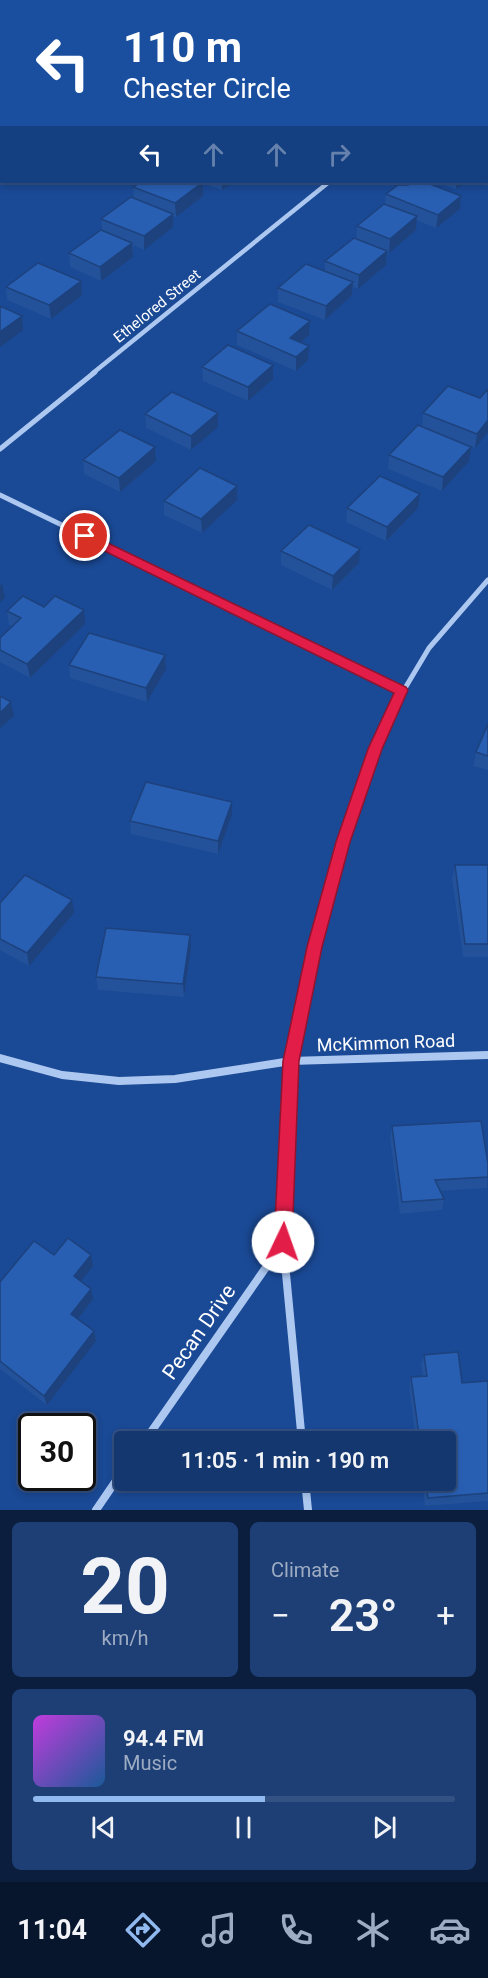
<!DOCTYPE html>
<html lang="en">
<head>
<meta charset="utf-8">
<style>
  :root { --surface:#143770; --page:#1d3f75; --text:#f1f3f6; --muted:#9dacc3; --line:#335183; --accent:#90b9f0 }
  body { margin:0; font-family:Roboto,sans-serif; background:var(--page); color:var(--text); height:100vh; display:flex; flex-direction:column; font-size:22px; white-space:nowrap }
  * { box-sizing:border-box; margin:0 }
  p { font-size:20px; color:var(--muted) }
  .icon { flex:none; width:33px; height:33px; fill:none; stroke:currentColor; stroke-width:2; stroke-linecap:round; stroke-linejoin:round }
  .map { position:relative; height:1510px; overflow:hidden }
  .side { display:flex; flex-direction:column; gap:12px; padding:12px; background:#0b1e3e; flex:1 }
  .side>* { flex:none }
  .top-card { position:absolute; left:0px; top:0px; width:489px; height:183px; box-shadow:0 3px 9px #0003,0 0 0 2px var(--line); background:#1a4fa0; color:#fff; overflow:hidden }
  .speed { position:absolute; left:18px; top:1413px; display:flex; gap:12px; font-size:30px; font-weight:700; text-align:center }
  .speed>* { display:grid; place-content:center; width:78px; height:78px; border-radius:50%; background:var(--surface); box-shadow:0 3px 9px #0003,0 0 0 2px var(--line); line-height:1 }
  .speed .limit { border:3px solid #111; border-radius:9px; background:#fff; color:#111 }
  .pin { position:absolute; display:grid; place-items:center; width:51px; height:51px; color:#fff; margin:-26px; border:3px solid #fff; border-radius:50%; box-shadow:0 2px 6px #0007 }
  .me { position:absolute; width:66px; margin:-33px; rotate:3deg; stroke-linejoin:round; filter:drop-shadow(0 0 4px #0008) }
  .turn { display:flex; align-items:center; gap:21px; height:126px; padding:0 24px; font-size:27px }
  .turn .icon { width:78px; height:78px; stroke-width:2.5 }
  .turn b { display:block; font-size:42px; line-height:51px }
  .lanes { display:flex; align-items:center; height:57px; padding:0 24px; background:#0003; justify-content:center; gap:30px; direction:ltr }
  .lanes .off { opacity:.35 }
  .big { font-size:45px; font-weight:600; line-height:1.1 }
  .side .card { flex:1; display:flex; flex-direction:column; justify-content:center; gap:9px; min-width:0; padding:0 21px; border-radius:9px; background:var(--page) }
  .side .dial { align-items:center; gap:0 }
  .dial b { font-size:78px; line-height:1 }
  .song { display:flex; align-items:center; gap:18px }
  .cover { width:72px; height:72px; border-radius:9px; background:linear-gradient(135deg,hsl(290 70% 55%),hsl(210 70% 35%)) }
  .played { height:6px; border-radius:3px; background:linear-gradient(90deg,var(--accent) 55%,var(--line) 55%) }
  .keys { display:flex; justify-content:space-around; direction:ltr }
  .heat { display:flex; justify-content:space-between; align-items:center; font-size:33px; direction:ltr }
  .side .tiles { flex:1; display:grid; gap:12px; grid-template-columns:1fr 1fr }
  .card:last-child { grid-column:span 2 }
  .trip { position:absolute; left:114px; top:1431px; width:342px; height:60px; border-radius:6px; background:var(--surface); box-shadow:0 3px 9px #0003,0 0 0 2px var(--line); font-weight:600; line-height:60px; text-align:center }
  .dock { display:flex; height:96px; justify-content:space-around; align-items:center; background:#08162d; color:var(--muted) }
  .dock .icon { width:42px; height:42px }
  .dock .selected { color:var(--accent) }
  .dock b { font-size:27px; color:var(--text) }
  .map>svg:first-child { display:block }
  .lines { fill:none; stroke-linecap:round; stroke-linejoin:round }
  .minor-far2 { stroke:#acc7f0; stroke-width:4.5 }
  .minor-far1 { stroke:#acc7f0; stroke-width:5 }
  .minor { stroke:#acc7f0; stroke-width:8 }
  .wall { fill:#23529a }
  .shaded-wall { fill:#1d427d }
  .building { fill:#295fb3; stroke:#1d427d; stroke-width:1.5 }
  .route { fill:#e11d48; stroke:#92132f; stroke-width:1.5 }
  .labels { text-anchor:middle; stroke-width:6; stroke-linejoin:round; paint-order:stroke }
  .far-street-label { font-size:15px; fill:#fff; stroke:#1a4995 }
  .street-label { font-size:18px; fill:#fff; stroke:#1a4995 }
  .near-street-label { font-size:21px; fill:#fff; stroke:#1a4995 }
</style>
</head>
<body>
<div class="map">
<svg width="488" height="1510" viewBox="0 0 488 1510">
  <rect width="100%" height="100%" fill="#1a4995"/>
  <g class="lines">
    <path class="minor-far2" d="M279,0L289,2
      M150,2L157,0
      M93,373L329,182"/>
    <path class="minor-far1" d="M0,449L95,372
      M0,495L402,690
      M337,864L389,715L429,648L488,580"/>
    <path class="minor" d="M0,1058L62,1075L119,1081L175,1079L291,1061L488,1055
      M144,1442L283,1243
      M302,1442L283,1242L291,1061L314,947L337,862
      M305,1480L308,1510
      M96,1510L124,1469"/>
  </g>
  <path class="wall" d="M0,0L2,2V18L0,17Z
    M2,115V147L0,146V116Z
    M141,182H234L222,190L203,183V196L176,217L173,216V227L144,250L133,245V257L101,281L70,267L69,253L102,230L101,219L134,199L133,187Z
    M435,182H466L456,189Z
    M386,194L460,209L436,228L416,220V230L389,253L387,252L386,265L358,289L353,287L352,295L325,320L278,302V288L325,271V261L356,239L357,226L385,204Z
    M81,281L82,295L51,319L7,300L6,287Z
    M310,321L309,335L301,342L308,360L296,371L237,345V331Z
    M202,367L273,379L248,401L203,381Z
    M488,389L475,448L442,435L469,461L442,491L388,469L389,455L422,426L423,413L480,398Z
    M145,414L218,427L191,450L146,428Z
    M155,447L156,461L120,492L84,474L83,460Z
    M420,494L418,508L386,541L346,522L347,508Z
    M237,500L202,533L164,515V501Z
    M281,551L359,563L332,590L281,565Z
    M44,607L85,624L30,678L0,662V638L13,626L9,625L7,611Z
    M165,655L166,669L147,702L70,678L69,665Z
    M488,724V770L473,766L476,752Z
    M232,815L218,854L131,834L130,821Z
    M455,865H488V957H463L452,879Z
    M0,903L74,913L29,966L0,950Z
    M191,948L184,997L98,990L96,977Z
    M392,1126L488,1164L487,1188L440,1191L444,1199L442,1210L400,1214L390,1138Z
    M54,1255H91L93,1266L80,1281L93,1299L78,1319L94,1331L96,1341L47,1405L0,1369V1282Z
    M424,1355L462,1383L488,1381V1501L425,1506L422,1480H446V1442H416L409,1387L411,1377L423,1376L421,1365Z"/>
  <path class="shaded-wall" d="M18,0H29V2H15Z
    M468,0H487L485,2H466Z
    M2,152V166L0,167V153Z
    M203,182V196L176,217L175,203Z
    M222,182H234L222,190Z
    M457,182H466L456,189Z
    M461,196L460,209L436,228L438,215Z
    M173,214V227L144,250V236Z
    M417,216L416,230L389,253L390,239Z
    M132,243L133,257L101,281L100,267Z
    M387,251L386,265L358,289L359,275Z
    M81,281L82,295L51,319L49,305Z
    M353,282L352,295L325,320L326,306Z
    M22,316L23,330L0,347V332Z
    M310,321L309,335L290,352V338Z
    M309,346L308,360L296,371V357Z
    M273,365V379L248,401V387Z
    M218,413V427L191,450V436Z
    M488,420V432L475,448L477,434Z
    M155,447L156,461L120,492L119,478Z
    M471,447L469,461L442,491L443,477Z
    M237,486V500L202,533L201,519Z
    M420,494L418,508L386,541L387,527Z
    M360,549L359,563L332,590L333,576Z
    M2,584L5,598L0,602V586Z
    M84,610L85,624L30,678L27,664Z
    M165,655L166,669L147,702L146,688Z
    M11,702L14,716L0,728V713Z
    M232,802V815L218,854V841Z
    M72,900L74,913L29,966L27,953Z
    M190,935L191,948L184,997L183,984Z
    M91,1255L93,1266L76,1287L74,1276Z
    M91,1289L93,1299L74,1324L71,1314Z
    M94,1331L96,1341L47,1405L44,1396Z"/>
  <path class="building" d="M0,0H18L15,2H2V5H0Z
    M423,0H468L466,2H427Z
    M2,115V134L0,133V116Z
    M141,182H203L175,203L133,187Z
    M413,182H425L461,196L438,215L386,194L398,185H408Z
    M131,197L173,214L144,236L101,219Z
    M384,204L417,216L390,239L357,226Z
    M101,230L132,243L100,267L69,253Z
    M354,238L387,251L359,275L325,261Z
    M38,263L81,281L49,305L6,287Z
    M306,264L353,282L326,306L278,288Z
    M270,304L310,321L290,338L309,346L296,357L237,331Z
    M0,306L22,316L0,332Z
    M228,345L273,365L248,387L202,367Z
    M448,386L480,398L488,389V420L477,434L423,413Z
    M172,392L218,413L191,436L145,414Z
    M418,425L471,447L443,477L389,455Z
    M120,430L155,447L119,478L83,460Z
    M200,468L237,486L201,519L164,501Z
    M380,476L420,494L387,527L347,508Z
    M309,525L360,549L333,576L281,551Z
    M23,596L44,607L55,596L84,610L27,664L0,650V638L21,618L7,611Z
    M89,633L165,655L146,688L69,665Z
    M0,696L11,702L0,713Z
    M488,724V756L476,752Z
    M146,782L232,802L218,841L130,821Z
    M455,865H488V944H465Z
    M25,875L72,900L27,953L0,939V903Z
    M106,928L190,935L183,984L96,977Z
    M481,1121L488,1164V1177L435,1180L444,1199L402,1202L392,1126Z
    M68,1238L91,1255L74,1276L91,1289L71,1314L94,1331L44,1396L0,1361V1282L34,1241L54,1255Z
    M458,1352L462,1383L488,1381V1493L428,1498L425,1480H446V1442H420L411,1377L427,1376L424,1355Z"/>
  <path class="route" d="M85,532L406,687L408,690L382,749L350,842L322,947L299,1061L292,1242L289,1248L283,1251L277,1248L274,1242L283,1061L307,947L336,842L368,749L394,693L80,539L79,536Z"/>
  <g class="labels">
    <g class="far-street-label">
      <text transform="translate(157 306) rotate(-39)" y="5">Ethelored Street</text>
    </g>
    <g class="street-label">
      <text transform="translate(386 1043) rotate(-2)" y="6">McKimmon Road</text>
    </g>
    <g class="near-street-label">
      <text transform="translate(199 1332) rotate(-55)" y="7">Pecan Drive</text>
    </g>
  </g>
</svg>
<div class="speed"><div class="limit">30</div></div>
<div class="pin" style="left:85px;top:536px;background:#d93025"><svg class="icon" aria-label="arrive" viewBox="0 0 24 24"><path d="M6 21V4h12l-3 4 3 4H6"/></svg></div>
<svg class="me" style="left:283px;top:1242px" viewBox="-20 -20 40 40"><circle r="19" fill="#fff"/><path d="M0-13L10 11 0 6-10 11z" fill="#e11d48"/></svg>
<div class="trip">11:05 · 1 min · 190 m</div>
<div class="top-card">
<div class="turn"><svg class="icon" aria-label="left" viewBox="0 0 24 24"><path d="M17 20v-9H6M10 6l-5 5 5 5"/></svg><div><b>110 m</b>Chester Circle</div></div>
<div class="lanes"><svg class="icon" aria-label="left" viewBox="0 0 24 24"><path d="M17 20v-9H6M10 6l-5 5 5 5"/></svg><svg class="icon off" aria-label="ahead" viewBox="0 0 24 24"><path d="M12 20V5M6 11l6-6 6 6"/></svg><svg class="icon off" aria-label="ahead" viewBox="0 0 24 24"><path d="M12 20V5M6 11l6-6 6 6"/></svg><svg class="icon off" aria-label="right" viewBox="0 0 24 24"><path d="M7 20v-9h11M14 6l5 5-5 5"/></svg></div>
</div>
</div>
<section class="side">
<div class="tiles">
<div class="card dial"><b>20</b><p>km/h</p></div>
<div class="card"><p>Climate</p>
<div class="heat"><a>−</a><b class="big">23°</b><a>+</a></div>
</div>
<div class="card">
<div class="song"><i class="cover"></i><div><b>94.4 FM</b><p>Music</p></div></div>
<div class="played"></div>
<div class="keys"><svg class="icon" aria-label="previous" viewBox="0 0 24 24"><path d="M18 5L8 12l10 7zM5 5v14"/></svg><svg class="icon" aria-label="pause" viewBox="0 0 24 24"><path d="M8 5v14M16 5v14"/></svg><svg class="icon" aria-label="next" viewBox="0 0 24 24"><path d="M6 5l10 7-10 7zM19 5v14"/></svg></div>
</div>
</div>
</section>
<nav class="dock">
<b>11:04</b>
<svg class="icon selected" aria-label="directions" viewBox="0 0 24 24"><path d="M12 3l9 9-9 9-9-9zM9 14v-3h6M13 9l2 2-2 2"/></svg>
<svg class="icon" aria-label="music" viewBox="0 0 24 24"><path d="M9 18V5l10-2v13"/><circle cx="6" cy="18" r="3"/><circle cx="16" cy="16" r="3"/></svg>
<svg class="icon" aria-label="phone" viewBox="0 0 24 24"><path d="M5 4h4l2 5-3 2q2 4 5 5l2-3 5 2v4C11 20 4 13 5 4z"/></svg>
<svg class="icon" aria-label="climate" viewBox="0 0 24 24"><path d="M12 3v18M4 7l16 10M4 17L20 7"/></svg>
<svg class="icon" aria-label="car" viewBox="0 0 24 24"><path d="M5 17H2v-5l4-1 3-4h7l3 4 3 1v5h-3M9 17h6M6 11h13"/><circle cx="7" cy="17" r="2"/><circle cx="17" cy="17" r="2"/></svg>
</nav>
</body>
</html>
